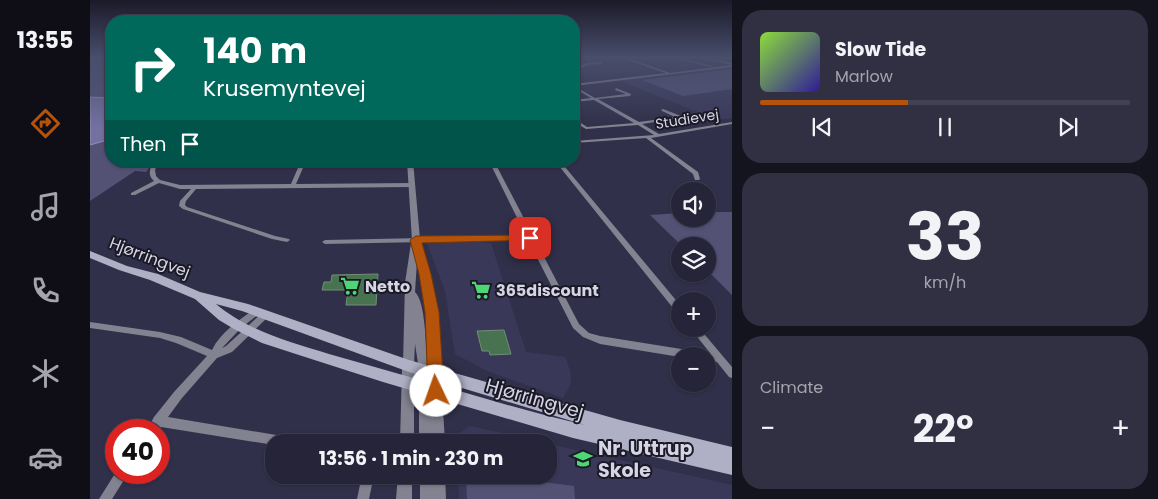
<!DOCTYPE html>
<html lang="en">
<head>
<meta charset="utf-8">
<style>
  :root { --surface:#252438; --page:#313043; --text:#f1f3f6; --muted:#a3a4ae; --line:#424153; --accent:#b45309 }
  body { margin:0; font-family:Poppins,sans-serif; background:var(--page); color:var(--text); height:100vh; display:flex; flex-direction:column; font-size:19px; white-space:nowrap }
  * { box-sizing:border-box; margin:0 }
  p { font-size:16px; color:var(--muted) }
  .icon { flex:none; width:28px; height:28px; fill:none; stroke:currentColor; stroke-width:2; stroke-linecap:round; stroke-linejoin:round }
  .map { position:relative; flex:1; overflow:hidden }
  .sheet { display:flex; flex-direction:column; gap:10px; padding:10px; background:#14141f; width:426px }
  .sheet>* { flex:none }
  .banner { position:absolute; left:15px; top:15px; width:475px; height:152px; border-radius:20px; box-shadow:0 1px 4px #0004,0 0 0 1px var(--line); background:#00695c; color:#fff; overflow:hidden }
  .fabs { position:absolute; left:581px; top:182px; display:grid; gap:10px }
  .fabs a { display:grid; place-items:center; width:45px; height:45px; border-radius:50%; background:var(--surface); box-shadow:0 1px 4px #0004,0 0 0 1px var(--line); font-size:25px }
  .speed { position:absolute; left:15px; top:419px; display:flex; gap:10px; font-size:25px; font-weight:700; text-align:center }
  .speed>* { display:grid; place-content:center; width:65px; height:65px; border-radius:50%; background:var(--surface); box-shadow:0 1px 4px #0004,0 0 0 1px var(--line); line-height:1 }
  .speed .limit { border:8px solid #d22; background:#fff; color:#111 }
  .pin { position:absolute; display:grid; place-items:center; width:42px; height:42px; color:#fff; margin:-21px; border-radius:10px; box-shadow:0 2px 8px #0006 }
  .me { position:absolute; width:55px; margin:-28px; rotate:357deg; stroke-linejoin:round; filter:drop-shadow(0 0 4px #0008) }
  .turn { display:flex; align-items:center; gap:18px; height:105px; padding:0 15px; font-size:22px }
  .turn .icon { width:65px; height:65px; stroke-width:2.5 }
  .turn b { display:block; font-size:35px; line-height:42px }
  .then { display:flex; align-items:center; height:48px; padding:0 15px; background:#0003; gap:10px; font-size:19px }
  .big { font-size:38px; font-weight:700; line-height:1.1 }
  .sheet .tile { flex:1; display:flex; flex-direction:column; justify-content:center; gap:8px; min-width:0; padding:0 18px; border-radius:20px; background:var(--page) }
  .sheet .dial { align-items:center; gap:0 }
  .dial b { font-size:65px; line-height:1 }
  .song { display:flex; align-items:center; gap:15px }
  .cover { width:60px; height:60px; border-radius:8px; background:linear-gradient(135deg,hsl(90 70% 55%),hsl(250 70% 35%)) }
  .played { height:5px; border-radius:2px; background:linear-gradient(90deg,var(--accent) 40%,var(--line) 40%) }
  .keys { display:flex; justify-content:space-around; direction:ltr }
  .heat { display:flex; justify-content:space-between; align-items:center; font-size:28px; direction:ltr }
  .trip { position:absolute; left:175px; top:434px; width:292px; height:50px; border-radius:20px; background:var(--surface); box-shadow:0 1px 4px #0004,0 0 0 1px var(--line); font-weight:700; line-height:50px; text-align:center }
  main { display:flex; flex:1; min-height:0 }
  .tab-bar { display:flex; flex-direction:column; width:90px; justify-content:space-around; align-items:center; background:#0f0e16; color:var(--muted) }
  .tab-bar .icon { width:35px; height:35px }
  .tab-bar .current { color:var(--accent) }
  .tab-bar b { font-size:22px; color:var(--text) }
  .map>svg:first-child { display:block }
  .built { fill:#3a3859 }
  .green { fill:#535275 }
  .water { fill:#7371a0; stroke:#908fb5 }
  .building { fill:#487351; stroke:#728d76 }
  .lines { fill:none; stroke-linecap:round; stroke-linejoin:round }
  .minor { fill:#828290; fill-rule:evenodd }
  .tertiary { fill:#828290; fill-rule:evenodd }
  .secondary { fill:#afafc5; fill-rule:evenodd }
  .route { fill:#b45309; stroke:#753606 }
  .labels { text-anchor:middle; stroke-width:4; stroke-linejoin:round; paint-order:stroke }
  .far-street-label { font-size:14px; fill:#d5d5e6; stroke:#1a1925 }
  .street-label { font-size:16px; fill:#d5d5e6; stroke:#1a1925 }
  .poi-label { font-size:16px; font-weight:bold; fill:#d5d5e6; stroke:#1a1925; text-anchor:start }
  .near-street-label { font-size:19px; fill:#d5d5e6; stroke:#1a1925 }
  .near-poi-label { font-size:19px; font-weight:bold; fill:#d5d5e6; stroke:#1a1925; text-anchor:start }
</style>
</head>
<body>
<main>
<nav class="tab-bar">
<b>13:55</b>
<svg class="icon current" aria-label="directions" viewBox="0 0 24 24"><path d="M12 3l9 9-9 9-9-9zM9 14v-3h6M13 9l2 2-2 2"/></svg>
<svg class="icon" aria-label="music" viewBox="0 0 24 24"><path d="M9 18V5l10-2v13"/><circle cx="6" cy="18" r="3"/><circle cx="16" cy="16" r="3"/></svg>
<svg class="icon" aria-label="phone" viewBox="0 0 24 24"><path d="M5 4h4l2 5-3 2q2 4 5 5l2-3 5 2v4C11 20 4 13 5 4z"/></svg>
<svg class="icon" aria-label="climate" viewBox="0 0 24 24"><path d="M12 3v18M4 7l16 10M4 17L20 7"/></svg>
<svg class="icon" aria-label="car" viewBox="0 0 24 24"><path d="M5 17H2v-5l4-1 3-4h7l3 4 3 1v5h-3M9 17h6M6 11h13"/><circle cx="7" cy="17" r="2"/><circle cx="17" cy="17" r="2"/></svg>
</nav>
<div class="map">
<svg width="642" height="499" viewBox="0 0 642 499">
  <rect width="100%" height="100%" fill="#31304a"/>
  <path class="built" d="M642,67V118L628,120L530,81Z
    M381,241L401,243L436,352L475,357L480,370L481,383L473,398L397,371L365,354L355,291L337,243Z
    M380,426L453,442H366V435Z
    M459,444L642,485V499H369L368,475H459Z"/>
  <path class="green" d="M0,57H21V161H64L56,172L45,171L0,201Z
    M642,69V89L593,96L552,80Z
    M618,212H642V295L618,271V246H592L560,215L590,213V219H618Z
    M376,475H395L484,486L485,499H377Z"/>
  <path class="water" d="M0,97L21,98V139L0,145Z"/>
  <path class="building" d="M288,274L286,305H256L258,290H232L234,282H241L242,275Z
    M414,330L421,354L400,355L399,351H392L387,331Z"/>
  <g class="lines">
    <path class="minor" d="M567,57H578L568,59Z
      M582,57H586L622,66L621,67Z
      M538,58L580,73L642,65V67L484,86L505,98L536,94L525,90L526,88L541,94L540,96L508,99L549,122L585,117L572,111L571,110L573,109L591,116L592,117L590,118L552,124L569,134L642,122V124L561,138L608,172L610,179L609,180H605L603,174L556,138L484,143V141L564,135L548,125L496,129L484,122V119H485L497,127L544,123L504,100L484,102V100L501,98L484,88V84L576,73L538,60Z
      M511,62L512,64L498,65L484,71V69L496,63Z
      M64,161H69L65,170L66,176L70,180L90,185L201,184L211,161H216L206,184L322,183L325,185L322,187L106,189L96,201L95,205L97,207L185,236L199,239L200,240L197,242L182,239L93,209L89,206L90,201L101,189H90L69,183L45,195H41V193L64,181C57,175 60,168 64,161Z
      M399,161H404L489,324L499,333L510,336L610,352L613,353L614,355L620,353L601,329H610L642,367V378L639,377L627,362L618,361V356L590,357L510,344L493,337L483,328L438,240L235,244L232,242L235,240L436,236Z
      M465,161H470L590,305V314L587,313Z
      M166,309L169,310L170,312L169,314L151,328L132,348L136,346L172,313L175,312L178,313L179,315L178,317L142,352L127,358L92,398L78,417L198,437L202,438L203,442H184V445L71,427L69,430H57L64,417L84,392L117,356L86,343L70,338L0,328V322L70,332L91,337L122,350C130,333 148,321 163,310Z
      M26,472H39L22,499H9Z
      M272,475H284L279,499H267Z"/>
    <path class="tertiary" d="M607,57H613L642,63V65Z
      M317,161H323L330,239L340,274L347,312L355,442H329V401L324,384V442H310L312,369L311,366L313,363L315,283L321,243L322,241ZM327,261L337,312L338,362C335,346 336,302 325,292ZM325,344L329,370L324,365Z
      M308,475H322V499H306Z
      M330,475H355L356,499H330Z"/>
    <path class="secondary" d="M0,251L37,266L68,274L110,292L158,304L319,360L530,420L642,447V475L483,438L293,382L212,356L172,343L144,329L129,320L105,299L60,280L29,270L0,258ZM126,304L152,311L319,372L495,425C441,413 388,396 334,381C302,372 271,363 239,354C200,342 158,331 126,304Z"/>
  </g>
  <linearGradient id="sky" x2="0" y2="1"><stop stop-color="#1b1a29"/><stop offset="0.45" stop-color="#484e6b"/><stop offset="1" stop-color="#484e6b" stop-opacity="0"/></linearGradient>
  <rect width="642" height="127" fill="url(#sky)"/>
  <path class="route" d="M440,235L444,236L446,238L444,240L332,243L341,274L349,312L354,391L352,396L346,398L340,396L338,391L335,312L329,274L320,240L326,236Z"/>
  <defs>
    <g id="supermarket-bare" transform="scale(1.5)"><path d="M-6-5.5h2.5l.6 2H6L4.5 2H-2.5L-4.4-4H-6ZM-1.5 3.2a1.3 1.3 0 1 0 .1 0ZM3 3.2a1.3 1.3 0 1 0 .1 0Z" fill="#4ed675" stroke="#1a1925" stroke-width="2.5" paint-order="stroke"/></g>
    <g id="school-bare" transform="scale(1.5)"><path d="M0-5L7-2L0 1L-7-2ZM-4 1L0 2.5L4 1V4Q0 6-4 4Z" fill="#4ed675" stroke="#1a1925" stroke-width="2.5" paint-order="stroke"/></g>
  </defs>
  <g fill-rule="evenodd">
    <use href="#supermarket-bare" x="260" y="286"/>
    <use href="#supermarket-bare" x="391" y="290"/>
    <use href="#school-bare" x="493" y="459"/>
  </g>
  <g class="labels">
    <g class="far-street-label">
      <text transform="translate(597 119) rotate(-9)" y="5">Studievej</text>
    </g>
    <g class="street-label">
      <text transform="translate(60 257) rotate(21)" y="6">Hjørringvej</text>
    </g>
    <g class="poi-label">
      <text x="275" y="292">Netto</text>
      <text x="406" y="296">365discount</text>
    </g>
    <g class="near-street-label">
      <text transform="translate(445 398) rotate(16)" y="7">Hjørringvej</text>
    </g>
    <g class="near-poi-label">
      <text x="508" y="455">Nr. Uttrup<tspan x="508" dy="22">Skole</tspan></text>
    </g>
  </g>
</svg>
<div class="fabs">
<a><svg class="icon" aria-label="sound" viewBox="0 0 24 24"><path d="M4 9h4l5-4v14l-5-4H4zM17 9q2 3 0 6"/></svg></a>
<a><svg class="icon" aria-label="layers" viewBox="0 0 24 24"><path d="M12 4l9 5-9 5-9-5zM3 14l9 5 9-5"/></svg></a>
<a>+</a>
<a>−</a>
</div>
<div class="speed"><div class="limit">40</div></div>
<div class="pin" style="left:440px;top:238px;background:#d93025"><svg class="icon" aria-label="arrive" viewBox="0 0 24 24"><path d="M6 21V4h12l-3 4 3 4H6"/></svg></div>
<svg class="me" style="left:346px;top:391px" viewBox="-20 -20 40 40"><circle r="19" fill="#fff"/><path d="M0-13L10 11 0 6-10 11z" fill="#b45309"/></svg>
<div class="trip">13:56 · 1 min · 230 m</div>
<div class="banner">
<div class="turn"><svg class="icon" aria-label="right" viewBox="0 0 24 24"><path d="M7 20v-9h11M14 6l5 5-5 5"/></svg><div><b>140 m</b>Krusemyntevej</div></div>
<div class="then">Then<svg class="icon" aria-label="arrive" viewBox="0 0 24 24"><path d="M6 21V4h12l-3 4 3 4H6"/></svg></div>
</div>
</div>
<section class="sheet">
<div class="tile">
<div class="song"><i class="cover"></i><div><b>Slow Tide</b><p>Marlow</p></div></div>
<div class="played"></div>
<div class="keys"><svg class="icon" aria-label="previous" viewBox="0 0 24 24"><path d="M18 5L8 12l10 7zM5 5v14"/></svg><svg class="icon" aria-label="pause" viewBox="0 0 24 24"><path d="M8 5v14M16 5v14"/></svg><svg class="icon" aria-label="next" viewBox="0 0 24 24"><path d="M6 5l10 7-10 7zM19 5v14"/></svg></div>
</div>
<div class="tile dial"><b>33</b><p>km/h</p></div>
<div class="tile"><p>Climate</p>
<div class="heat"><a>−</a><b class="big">22°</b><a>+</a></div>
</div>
</section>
</main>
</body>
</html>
